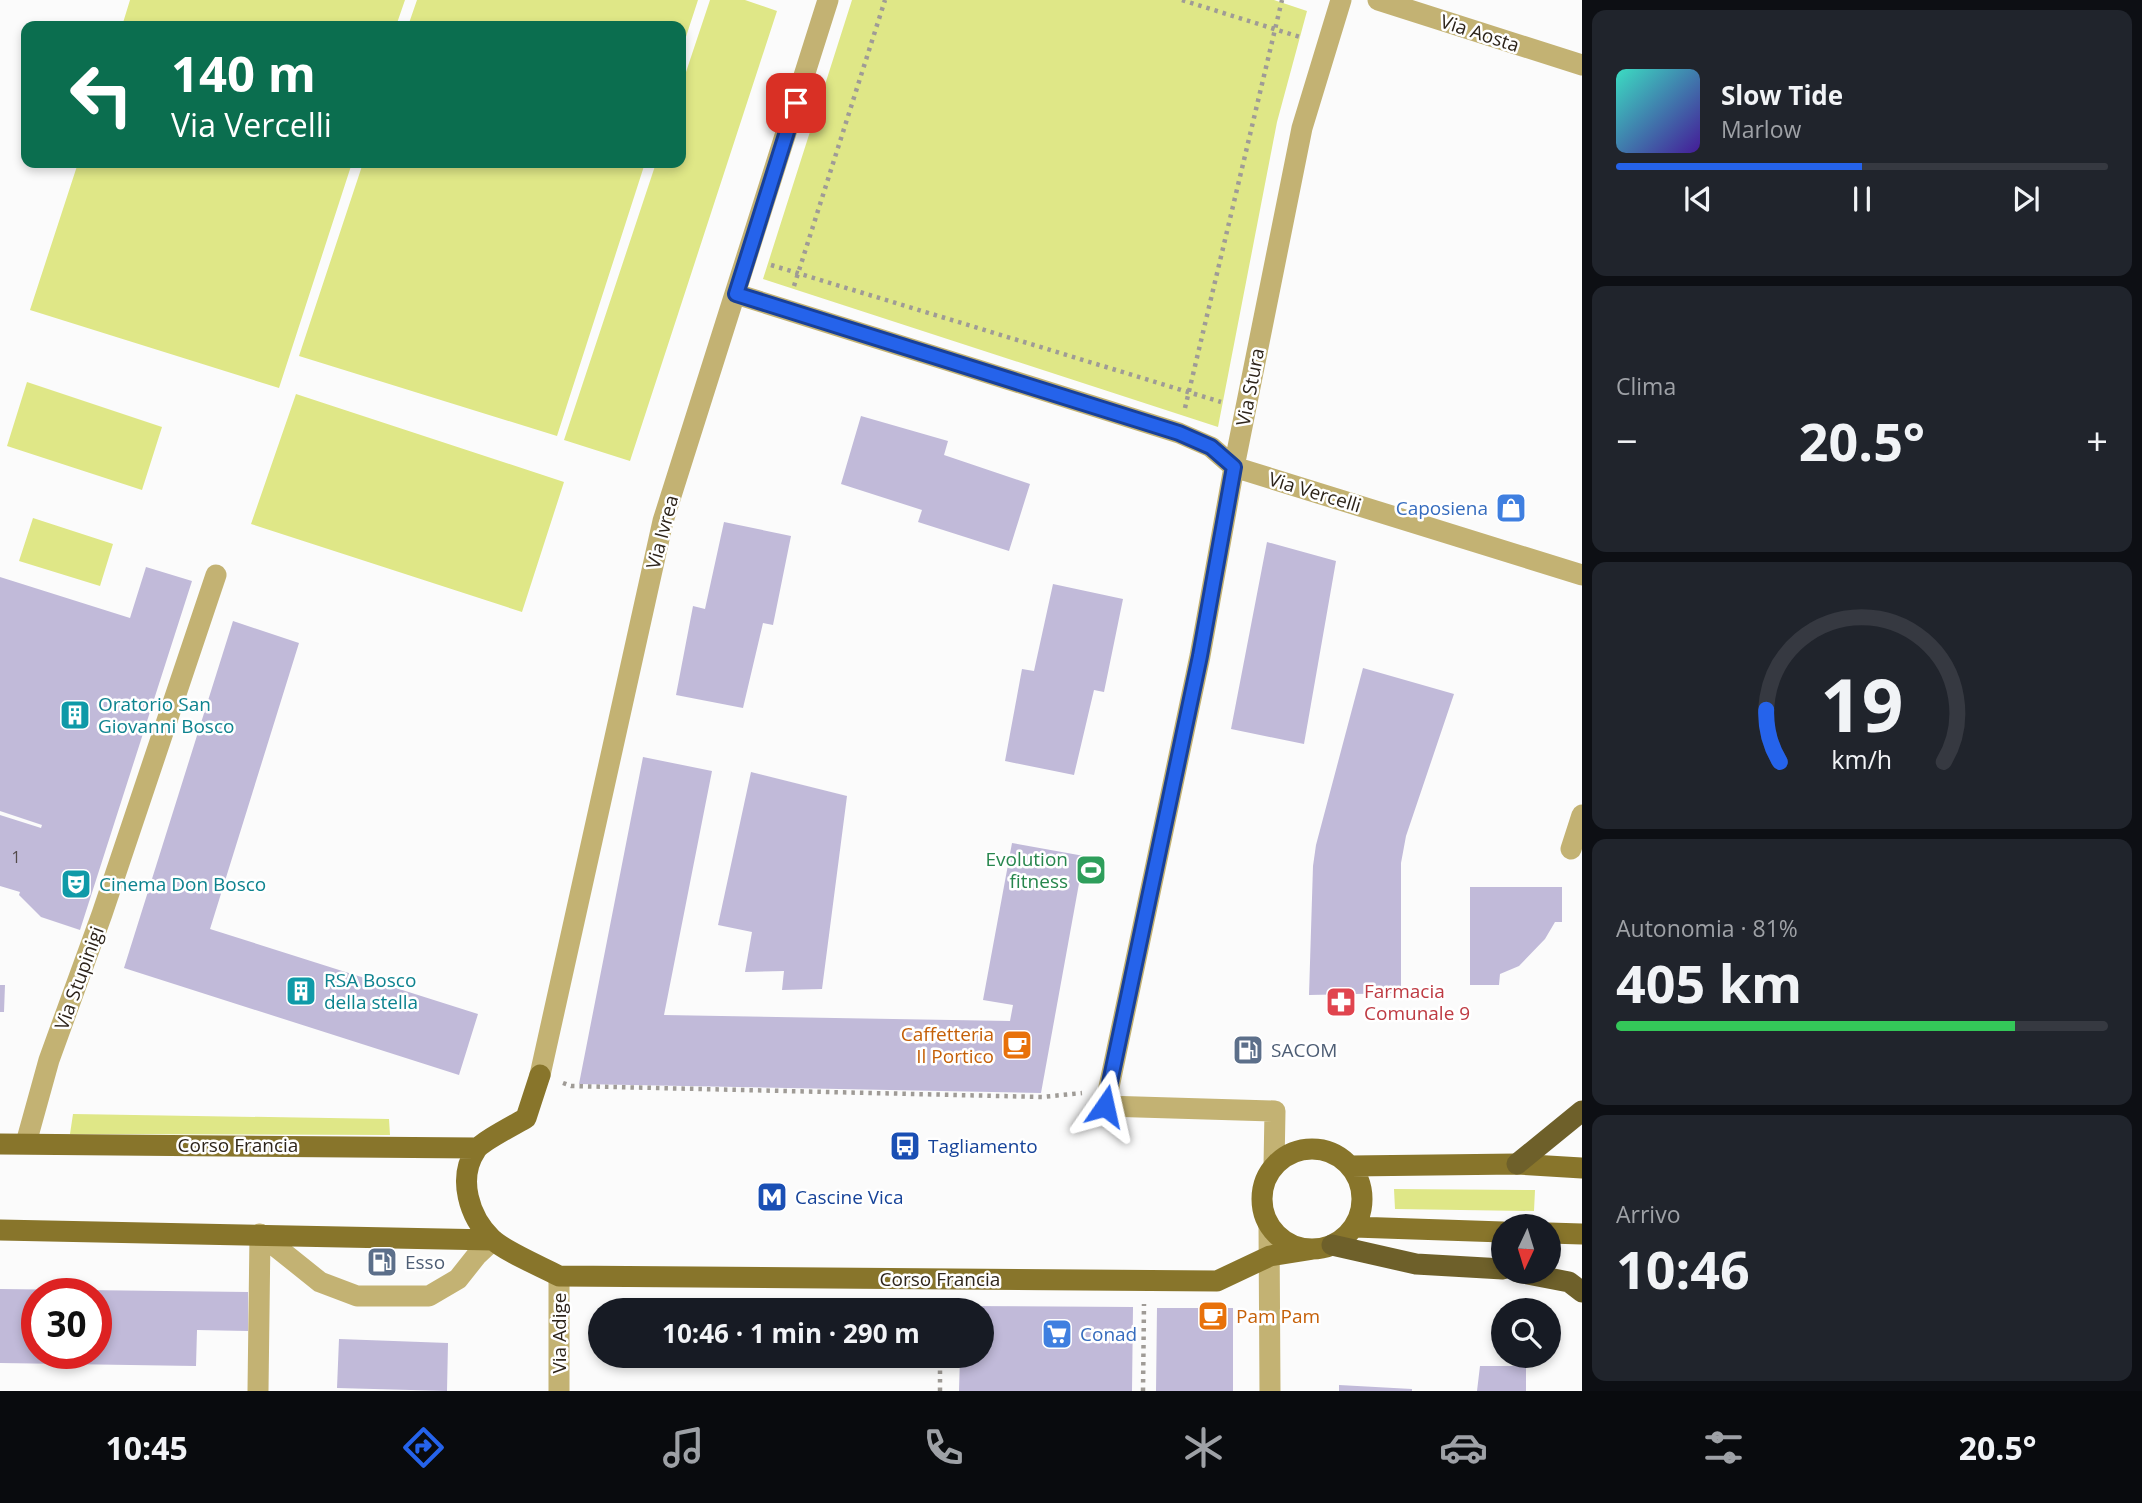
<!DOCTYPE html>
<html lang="it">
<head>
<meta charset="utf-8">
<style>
  :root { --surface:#171b24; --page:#20242c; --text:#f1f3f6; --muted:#9ea1a6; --line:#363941; --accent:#2563eb }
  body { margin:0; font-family:"Open Sans",sans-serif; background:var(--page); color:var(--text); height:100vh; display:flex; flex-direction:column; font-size:26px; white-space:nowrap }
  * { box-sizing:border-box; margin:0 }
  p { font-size:23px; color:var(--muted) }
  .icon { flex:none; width:38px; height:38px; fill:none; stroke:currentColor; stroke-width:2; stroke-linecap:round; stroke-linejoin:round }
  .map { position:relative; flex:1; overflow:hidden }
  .drawer { display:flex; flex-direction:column; gap:10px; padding:10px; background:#0d0f14; width:560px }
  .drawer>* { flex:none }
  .hud { position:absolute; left:21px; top:21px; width:665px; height:147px; border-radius:14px; box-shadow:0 4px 10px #0003; background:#0b6e4f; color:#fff; overflow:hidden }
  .needle { width:46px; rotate:184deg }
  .tools { position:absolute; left:1491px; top:1214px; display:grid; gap:14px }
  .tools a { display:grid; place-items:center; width:70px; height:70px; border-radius:50%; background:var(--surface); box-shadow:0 4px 10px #0003; font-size:35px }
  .speed { position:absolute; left:21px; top:1278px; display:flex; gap:14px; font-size:35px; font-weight:700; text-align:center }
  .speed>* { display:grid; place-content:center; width:91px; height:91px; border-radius:50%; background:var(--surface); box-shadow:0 4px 10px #0003; line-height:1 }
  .speed .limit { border:10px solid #d22; background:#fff; color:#111 }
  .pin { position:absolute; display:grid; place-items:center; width:60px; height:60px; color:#fff; margin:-30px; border-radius:14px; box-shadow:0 4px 10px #0006 }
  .me { position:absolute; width:77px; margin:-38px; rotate:11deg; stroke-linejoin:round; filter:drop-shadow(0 0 5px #0008) }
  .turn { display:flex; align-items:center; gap:24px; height:147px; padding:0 35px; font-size:32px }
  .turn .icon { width:91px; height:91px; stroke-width:2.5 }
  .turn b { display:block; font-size:49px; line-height:60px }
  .big { font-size:52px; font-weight:700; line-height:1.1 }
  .drawer .widget { flex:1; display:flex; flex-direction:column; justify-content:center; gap:10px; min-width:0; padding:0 24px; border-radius:14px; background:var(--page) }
  .drawer .dial { align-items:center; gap:0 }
  .dial svg { height:182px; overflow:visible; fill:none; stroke:var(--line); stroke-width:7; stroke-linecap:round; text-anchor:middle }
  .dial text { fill:var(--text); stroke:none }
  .song { display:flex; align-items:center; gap:21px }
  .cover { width:84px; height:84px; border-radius:10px; background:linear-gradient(135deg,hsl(170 70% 55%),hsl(260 70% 35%)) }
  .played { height:7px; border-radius:4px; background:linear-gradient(90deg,var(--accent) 50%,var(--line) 50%) }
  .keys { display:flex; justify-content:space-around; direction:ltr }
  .heat { display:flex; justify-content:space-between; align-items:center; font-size:38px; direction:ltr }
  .charge { height:10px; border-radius:5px; background:linear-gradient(90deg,#34c759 81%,var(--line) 0) }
  .trip { position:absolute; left:588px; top:1298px; width:406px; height:70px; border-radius:35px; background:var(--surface); box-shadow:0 4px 10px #0003; font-weight:700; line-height:70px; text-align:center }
  .tab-bar { display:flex; height:112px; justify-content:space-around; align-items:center; background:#090b0e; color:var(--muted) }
  .tab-bar .icon { width:49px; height:49px }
  .tab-bar .current { color:var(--accent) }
  .tab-bar b { font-size:32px; color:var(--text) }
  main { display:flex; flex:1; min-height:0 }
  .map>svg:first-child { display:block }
  .green { fill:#dfe787 }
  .building { fill:#c1bad9; fill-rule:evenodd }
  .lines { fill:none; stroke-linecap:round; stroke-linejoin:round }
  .path { stroke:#9f9b96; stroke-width:4.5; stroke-dasharray:3.5 5; stroke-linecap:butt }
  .minor { stroke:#c3b273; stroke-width:21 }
  .major { stroke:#88752b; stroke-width:21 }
  .highway { stroke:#6e602a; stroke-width:21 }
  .route-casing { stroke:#184099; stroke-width:18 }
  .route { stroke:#2563eb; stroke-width:12 }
  .labels { text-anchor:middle; stroke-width:5; stroke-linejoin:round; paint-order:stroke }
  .number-label { font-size:16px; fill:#534a4a }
  .street-label { font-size:19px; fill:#2e251b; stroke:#fff }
  .shop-label { font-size:19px; fill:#366cbe; stroke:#fff; text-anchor:end }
  .culture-label { font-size:19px; fill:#0d838f; stroke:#fff; text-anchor:start }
  .leisure-label { font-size:19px; fill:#27864d; stroke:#fff; text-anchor:end }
  .health-label { font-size:19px; fill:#be3a42; stroke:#fff; text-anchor:start }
  .food-label { font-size:19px; fill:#c56008; stroke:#fff; text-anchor:end }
  .service-label { font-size:19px; fill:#4e5e75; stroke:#fff; text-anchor:start }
  .transit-label { font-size:19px; fill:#164399; stroke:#fff; text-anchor:start }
</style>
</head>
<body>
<main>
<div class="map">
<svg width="1582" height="1391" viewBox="0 0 1582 1391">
  <rect width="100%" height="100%" fill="#fbfbfb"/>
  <path class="green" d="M130,0H405L396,26H122Z
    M417,0H698L681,52V26H408Z
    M710,0H745L777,11L630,461L564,440L656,163H681V87Z
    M852,0H1274L1307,11L1277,122L1218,427L763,279Z
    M78,163H352L279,388L30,310Z
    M363,163H645L557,436L299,356Z
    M27,382L162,427L142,490L7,446Z
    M296,394L564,482L522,612L251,524Z
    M33,518L113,544L100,586L19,561Z
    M73,1114L389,1119L390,1135L70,1134Z
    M1394,1189L1535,1190L1534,1211L1395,1209Z"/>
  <path class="building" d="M861,416L948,441L944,455L1030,484L1009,551L918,522L922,510L841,484Z
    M724,522L791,536L773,625L763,623L743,708L676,695L693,606L705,609Z
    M1267,542L1336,561L1304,744L1231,729Z
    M146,567L192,581L80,930L41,917L19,895L20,892L0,886V815L41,828L42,825L0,811V577L130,618Z
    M1053,584L1123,599L1104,692L1094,690L1074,775L1005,761L1022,669L1034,671Z
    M233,621L299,643L210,929L478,1014L459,1075L124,968Z
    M1363,668L1454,694L1406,836L1401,863V993L1309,995L1313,866L1316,845Z
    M643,757L712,771L664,1015L1010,1021L1013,1005L983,1000L1012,843L1084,856L1041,1093L579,1084Z
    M751,772L847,796L822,989L782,990L784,971L745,972L752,932L718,925Z
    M1470,887H1562V922H1555L1545,939L1519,966L1500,974L1499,985H1470Z
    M0,985H5L4,1012H0Z
    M0,1289L248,1292V1331L197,1330L196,1366L0,1363ZM37,1293H96V1353H37Z
    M960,1306L1133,1307L1132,1391H959L960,1356H982V1311H960Z
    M1157,1308H1233V1391H1156Z
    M339,1339L448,1343L447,1391L337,1388Z
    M1480,1366H1526V1391H1477Z
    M1339,1385L1412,1389V1391H1339Z"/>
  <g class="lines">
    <path class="path" d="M1182,0L1303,38
      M771,265L1221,402
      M794,286L885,0
      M1185,408L1282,0
      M563,1083L571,1086L1042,1097L1082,1093
      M940,1391V1356
      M1143,1391L1144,1304"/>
    <path class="minor" d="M1378,0L1582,65
      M736,294L1179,433L1211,447L1234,467L1582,575
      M1571,849L1582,815
      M540,1075L663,521L828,0
      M26,1143L49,1060L102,914L216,575
      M1274,1166L1275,1111L1105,1106L1200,656L1234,467L1302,128L1341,0
      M1269,1225L1270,1391
      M260,1234L320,1282L357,1296H429L458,1279L477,1255L493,1240
      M258,1391L260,1234
      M559,1391V1276"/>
    <path class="major" d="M540,1075L526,1118C516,1124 481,1142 476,1150C457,1178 469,1217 492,1239C504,1251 542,1267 559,1276L1217,1281L1270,1256L1314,1249
      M0,1144L476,1148
      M1262 1199a50 50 0 1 1 100 0a50 50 0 1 1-100 0Z
      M1351,1166L1517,1164L1582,1168
      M1354,1227L1503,1232
      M0,1230L493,1240
      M1549,1233L1582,1234"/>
    <path class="highway" d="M1517,1164L1582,1111
      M1332,1245L1416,1264L1503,1269
      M1518,1272L1569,1282L1582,1292"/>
  </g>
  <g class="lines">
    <g class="route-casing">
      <path id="route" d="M796,103L736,294L1179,433L1211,447L1234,467L1200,656L1105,1106"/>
    </g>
    <use href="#route" class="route"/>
  </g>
  <defs>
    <g id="shop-square" transform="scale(1.575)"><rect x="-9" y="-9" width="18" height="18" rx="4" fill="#3f7fe0" stroke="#fff"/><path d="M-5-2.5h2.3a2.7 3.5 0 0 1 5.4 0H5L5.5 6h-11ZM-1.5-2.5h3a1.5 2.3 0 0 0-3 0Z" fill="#fff"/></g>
    <g id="building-square" transform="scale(1.575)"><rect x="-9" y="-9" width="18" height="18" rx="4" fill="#0f9aa8" stroke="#fff"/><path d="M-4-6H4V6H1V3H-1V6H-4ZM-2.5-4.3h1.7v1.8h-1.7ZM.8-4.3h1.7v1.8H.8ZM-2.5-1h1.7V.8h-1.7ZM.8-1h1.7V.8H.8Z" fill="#fff"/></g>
    <g id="stadium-square" transform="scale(1.575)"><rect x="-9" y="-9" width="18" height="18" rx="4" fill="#2e9e5b" stroke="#fff"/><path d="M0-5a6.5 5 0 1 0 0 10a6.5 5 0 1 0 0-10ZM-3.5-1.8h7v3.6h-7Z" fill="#fff"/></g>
    <g id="theatre-square" transform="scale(1.575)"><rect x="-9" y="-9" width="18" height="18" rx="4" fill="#0f9aa8" stroke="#fff"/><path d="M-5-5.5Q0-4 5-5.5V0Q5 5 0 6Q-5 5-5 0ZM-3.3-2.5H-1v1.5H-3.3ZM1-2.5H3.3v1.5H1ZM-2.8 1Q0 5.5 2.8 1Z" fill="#fff"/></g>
    <g id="pharmacy-square" transform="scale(1.575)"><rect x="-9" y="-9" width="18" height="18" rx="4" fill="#e0444e" stroke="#fff"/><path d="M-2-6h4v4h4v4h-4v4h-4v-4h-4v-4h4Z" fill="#fff"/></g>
    <g id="cafe-square" transform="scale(1.575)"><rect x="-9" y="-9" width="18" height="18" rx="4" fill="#e8710a" stroke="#fff"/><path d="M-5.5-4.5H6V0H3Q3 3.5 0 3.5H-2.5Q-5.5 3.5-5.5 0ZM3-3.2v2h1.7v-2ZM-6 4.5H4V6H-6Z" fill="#fff"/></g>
    <g id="fuel-square" transform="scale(1.575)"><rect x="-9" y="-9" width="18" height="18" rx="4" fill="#5c6f8a" stroke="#fff"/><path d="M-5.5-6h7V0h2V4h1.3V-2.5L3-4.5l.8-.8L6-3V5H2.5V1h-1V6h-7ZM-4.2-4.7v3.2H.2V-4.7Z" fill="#fff"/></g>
    <g id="bus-square" transform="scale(1.575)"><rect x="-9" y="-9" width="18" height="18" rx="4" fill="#1a4fb4" stroke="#fff"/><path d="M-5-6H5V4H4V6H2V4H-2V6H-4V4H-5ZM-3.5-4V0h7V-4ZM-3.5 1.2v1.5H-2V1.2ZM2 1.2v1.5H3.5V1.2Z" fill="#fff"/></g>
    <g id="metro-square" transform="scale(1.575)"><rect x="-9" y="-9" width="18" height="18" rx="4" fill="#1a4fb4" stroke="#fff"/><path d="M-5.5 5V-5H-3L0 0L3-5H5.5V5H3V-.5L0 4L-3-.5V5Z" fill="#fff"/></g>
    <g id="supermarket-square" transform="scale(1.575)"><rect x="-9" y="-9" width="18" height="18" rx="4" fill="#3f7fe0" stroke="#fff"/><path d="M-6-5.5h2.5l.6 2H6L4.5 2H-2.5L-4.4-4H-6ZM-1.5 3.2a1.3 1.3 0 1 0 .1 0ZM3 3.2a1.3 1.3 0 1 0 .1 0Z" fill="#fff"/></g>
  </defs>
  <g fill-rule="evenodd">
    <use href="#shop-square" x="1511" y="508"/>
    <use href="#building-square" x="75" y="715"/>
    <use href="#stadium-square" x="1091" y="870"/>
    <use href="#theatre-square" x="76" y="884"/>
    <use href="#building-square" x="301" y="991"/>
    <use href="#pharmacy-square" x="1341" y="1002"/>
    <use href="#cafe-square" x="1017" y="1045"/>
    <use href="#fuel-square" x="1248" y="1050"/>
    <use href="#bus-square" x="905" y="1146"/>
    <use href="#metro-square" x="772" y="1197"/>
    <use href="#fuel-square" x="382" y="1262"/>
    <use href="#cafe-square" x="1213" y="1316"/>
    <use href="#supermarket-square" x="1057" y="1334"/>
  </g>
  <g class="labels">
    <g class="number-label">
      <text x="16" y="863">1</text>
    </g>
    <g class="street-label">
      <text transform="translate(1480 33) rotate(18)" y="7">Via Aosta</text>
      <text transform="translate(1250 387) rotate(-79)" y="7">Via Stura</text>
      <text transform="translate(1315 492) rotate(17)" y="7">Via Vercelli</text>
      <text transform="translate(662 532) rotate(-75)" y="7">Via Ivrea</text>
      <text transform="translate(79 978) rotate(-70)" y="7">Via Stupinigi</text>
      <text x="238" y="1152">Corso Francia</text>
      <text x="940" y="1286">Corso Francia</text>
      <text transform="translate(559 1333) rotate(-90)" y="7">Via Adige</text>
    </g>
    <g class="shop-label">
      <text x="1488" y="515">Caposiena</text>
      <text x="1080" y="1341" text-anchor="start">Conad</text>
    </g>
    <g class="culture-label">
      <text x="98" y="711">Oratorio San<tspan x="98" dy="22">Giovanni Bosco</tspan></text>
      <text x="99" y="891">Cinema Don Bosco</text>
      <text x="324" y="987">RSA Bosco<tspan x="324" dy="22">della stella</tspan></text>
    </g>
    <g class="leisure-label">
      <text x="1068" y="866">Evolution<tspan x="1068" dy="22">fitness</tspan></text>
    </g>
    <g class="health-label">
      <text x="1364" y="998">Farmacia<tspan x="1364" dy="22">Comunale 9</tspan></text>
    </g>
    <g class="food-label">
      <text x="994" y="1041">Caffetteria<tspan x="994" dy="22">Il Portico</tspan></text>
      <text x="1236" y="1323" text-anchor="start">Pam Pam</text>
    </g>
    <g class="service-label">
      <text x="1271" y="1057">SACOM</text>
      <text x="405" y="1269">Esso</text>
    </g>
    <g class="transit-label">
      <text x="928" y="1153">Tagliamento</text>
      <text x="795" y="1204">Cascine Vica</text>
    </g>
  </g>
</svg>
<div class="tools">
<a><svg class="needle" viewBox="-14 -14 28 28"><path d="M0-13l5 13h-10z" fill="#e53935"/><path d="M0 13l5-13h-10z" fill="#9ea1a6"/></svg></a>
<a><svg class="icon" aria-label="search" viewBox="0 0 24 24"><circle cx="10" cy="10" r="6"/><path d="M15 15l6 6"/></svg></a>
</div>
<div class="speed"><div class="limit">30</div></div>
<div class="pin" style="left:796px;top:103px;background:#d93025"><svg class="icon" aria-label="arrive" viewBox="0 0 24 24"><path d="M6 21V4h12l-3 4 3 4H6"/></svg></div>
<svg class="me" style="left:1105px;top:1106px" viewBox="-20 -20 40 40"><path d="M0-17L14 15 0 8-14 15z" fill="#2563eb" stroke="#fff" stroke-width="4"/></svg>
<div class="trip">10:46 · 1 min · 290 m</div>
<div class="hud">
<div class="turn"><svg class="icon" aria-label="left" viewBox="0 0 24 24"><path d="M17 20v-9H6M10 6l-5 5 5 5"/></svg><div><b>140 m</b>Via Vercelli</div></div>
</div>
</div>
<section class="drawer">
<div class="widget">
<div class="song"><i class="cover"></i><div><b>Slow Tide</b><p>Marlow</p></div></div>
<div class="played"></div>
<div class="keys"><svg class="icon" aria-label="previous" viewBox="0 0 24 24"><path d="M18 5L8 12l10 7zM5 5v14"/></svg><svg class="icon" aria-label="pause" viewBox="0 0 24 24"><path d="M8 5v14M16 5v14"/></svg><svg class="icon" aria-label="next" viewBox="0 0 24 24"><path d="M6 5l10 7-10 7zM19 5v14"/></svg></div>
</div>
<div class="widget"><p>Clima</p>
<div class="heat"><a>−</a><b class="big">20.5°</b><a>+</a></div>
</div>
<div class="widget dial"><svg viewBox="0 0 100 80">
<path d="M14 69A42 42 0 1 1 86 69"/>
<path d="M14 69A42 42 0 0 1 8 46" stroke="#2563eb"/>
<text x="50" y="56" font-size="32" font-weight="700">19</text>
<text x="50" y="72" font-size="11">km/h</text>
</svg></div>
<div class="widget"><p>Autonomia · 81%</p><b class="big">405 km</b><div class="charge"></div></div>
<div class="widget"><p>Arrivo</p><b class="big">10:46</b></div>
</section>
</main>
<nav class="tab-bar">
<b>10:45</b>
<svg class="icon current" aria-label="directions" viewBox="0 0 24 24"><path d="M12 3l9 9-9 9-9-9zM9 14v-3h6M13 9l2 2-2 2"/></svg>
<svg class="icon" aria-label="music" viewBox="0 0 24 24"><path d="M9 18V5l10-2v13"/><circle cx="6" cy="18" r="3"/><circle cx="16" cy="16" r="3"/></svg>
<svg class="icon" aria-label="phone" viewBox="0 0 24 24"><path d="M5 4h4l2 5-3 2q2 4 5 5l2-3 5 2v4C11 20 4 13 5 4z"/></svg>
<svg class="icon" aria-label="climate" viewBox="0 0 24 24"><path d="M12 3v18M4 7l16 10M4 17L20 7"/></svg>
<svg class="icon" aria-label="car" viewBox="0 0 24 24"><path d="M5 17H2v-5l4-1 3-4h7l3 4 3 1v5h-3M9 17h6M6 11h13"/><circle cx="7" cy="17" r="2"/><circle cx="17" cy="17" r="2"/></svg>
<svg class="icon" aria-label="filters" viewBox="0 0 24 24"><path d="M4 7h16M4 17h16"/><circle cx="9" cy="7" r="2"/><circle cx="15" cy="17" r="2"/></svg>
<b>20.5°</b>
</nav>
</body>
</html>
